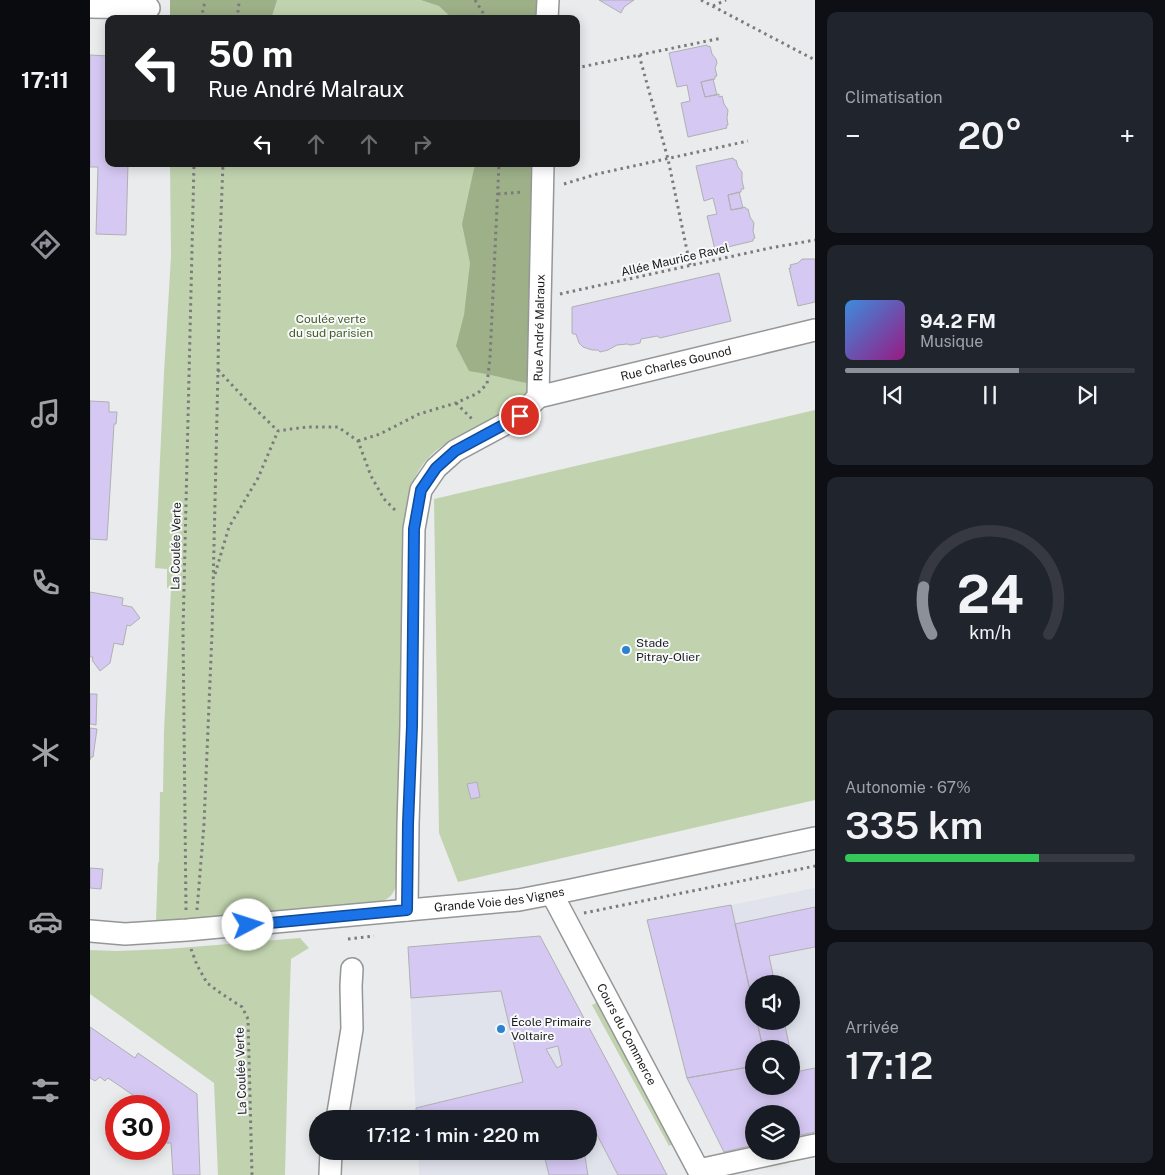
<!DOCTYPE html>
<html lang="fr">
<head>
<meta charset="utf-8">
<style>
  :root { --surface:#171b24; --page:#20242c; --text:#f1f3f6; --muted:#9ea1a6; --line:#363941; --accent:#8c9099 }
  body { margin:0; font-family:"Public Sans",sans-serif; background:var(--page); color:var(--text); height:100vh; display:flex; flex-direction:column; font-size:19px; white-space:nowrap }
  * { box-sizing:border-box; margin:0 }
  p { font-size:16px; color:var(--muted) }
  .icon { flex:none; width:28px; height:28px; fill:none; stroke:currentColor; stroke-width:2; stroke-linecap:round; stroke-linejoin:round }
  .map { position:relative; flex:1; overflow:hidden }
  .side { display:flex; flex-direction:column; gap:12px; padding:12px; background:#0d0f14; width:350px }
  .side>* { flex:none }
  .banner { position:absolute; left:15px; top:15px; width:475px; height:152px; border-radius:10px; box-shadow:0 2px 12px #0003; background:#202124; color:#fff; overflow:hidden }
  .fabs { position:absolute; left:655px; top:975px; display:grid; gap:10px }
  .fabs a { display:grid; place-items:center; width:55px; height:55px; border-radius:50%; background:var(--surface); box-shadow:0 2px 12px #0003; font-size:25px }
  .speed { position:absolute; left:15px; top:1095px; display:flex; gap:10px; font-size:25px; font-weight:700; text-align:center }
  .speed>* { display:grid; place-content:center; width:65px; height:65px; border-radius:50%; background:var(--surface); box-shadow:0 2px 12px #0003; line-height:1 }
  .speed .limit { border:8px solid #d22; background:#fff; color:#111 }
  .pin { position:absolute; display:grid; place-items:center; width:42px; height:42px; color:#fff; margin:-21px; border:2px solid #fff; border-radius:50%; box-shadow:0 1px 5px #0007 }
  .me { position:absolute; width:55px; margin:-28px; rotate:85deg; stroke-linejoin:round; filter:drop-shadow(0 0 4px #0008) }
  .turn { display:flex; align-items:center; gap:18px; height:105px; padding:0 20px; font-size:22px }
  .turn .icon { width:65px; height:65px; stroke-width:2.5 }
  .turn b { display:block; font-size:35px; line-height:42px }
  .lanes { display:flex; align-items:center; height:48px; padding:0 20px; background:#0003; justify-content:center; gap:25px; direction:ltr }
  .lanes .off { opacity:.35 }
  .big { font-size:38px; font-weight:600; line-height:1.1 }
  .side .widget { flex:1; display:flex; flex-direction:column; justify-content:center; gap:8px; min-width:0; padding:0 18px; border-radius:10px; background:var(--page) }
  .side .dial { align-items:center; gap:0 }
  .dial svg { height:130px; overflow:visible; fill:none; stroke:var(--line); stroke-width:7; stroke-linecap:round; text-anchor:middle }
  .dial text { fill:var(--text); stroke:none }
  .song { display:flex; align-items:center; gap:15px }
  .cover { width:60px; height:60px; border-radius:8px; background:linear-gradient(135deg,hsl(210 70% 55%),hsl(310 70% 35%)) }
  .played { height:5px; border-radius:2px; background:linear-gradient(90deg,var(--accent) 60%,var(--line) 60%) }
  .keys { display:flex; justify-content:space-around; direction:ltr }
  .heat { display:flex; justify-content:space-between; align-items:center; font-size:28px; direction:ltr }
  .charge { height:8px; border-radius:4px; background:linear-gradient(90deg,#34c759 67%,var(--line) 0) }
  .trip { position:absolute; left:219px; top:1110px; width:288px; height:50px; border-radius:25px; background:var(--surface); box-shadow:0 2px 12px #0003; font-weight:600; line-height:50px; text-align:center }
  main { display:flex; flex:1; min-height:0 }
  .menu { display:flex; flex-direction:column; width:90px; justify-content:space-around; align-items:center; background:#090b0e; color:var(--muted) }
  .menu .icon { width:35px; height:35px }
  .menu .selected { color:var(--accent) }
  .menu b { font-size:22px; color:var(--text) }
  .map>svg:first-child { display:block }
  .built { fill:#e0e3ec; fill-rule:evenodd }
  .green { fill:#c1d3ae }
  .forest { fill:#9db088 }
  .building { fill:#d5c8f2; stroke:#b0b0b2; fill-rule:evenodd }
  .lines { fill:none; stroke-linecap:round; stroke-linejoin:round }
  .minor-casing { stroke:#959697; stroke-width:24 }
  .path { stroke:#7b7b7c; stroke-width:3; stroke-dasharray:2.5 4; stroke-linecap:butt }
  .minor { stroke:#fff; stroke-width:21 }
  .route-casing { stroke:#114b97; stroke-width:12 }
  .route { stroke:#1a73e8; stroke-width:9 }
  .poi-dot { fill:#2b82d0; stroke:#f7f8fa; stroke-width:2 }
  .labels { text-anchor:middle; stroke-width:4; stroke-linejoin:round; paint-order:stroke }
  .street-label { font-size:12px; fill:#1a1a1b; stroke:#f7f8fa }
  .park-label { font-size:12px; fill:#455d23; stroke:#f7f8fa }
  .poi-label { font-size:12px; fill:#1a1a1b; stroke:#f7f8fa; text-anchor:start }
</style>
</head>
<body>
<main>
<nav class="menu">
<b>17:11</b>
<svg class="icon selected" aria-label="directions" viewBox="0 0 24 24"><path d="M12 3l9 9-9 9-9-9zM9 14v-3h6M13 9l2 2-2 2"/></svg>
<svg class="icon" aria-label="music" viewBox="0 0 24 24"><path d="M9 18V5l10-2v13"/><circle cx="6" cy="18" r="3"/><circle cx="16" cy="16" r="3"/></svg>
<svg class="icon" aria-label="phone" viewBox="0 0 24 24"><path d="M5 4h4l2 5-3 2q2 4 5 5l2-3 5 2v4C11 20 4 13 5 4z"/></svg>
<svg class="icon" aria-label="climate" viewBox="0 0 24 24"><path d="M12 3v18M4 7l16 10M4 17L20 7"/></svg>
<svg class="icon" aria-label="car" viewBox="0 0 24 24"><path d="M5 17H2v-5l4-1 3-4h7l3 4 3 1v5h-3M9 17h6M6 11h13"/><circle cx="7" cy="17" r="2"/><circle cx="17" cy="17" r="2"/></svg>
<svg class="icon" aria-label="filters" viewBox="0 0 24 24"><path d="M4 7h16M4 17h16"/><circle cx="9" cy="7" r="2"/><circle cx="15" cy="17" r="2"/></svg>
</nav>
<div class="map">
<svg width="725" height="1175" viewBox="0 0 725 1175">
  <rect width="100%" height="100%" fill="#eaebec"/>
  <path class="built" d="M725,888V1132L701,1114H664V1145L634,1152L597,1078L557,920L641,905ZM664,984H701V1021H664ZM664,1049H701V1086H664Z
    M450,936L526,1078L577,1175H329L328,1151H498V1119H326L318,947Z"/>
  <path class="green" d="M80,0H451L450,19H80Z
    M80,164H447L439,391C434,397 428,406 421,411C415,416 406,418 400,421C368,437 336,447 323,483L308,879C306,890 302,897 292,902L96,919L66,921L68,863L69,862L70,792H73L74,731L81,589L77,588V569L65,568L74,373L81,256Z
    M725,410V800L368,882L349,833L344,499Z
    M210,938L219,948L201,959L199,1017L195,1175H128L124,1083L0,994V950L27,951L77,949Z
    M508,1002L585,1143L579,1146L502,1005Z"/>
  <path class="forest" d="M80,0H187L181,19H80Z
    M331,0H451L450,19H363L349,6Z
    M385,164H447L441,384C420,380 400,374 379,371L366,346L374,315L380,263L372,224Z"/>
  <path class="building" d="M509,0H544L534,7L531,13Z
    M617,45L618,47L620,46L622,54L626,59L627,63L625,68L627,76H625V79L611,82L615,97L629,94V97L632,96L634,104L638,110L637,118L638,125L636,126L637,128L598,137L591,103L600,101L597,85L587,87L579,53Z
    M0,55L19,56V164H38L36,235L6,234L8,167H0Z
    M623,79L627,95L615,97L611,82Z
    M643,158L644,160H646L648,167L652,172V181L654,189H651V192L638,195L641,210L655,207L656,209H658L660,217L664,223L663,231L665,238L663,239V241L625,250L617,216L627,214L623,198L614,201L606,166Z
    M649,192L653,208L641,210L638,195Z
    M712,259H725V302L708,306L699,268H701L700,265L708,263Z
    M629,273L641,321L570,338L567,336L551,339L550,343L541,345L537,344L527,345L518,350L510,352L508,350H502L493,347L489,343L486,334H483L482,333V307Z
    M0,401L19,402V412H27L26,424H24L17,540L0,539Z
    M0,592L33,598L32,605L42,607L50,618L40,626L37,625L33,645L24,643L20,663L10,671L2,660L3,657H0Z
    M0,694H7L6,725L0,724Z
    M0,728L7,729L3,757H1L0,760Z
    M387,782L390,797L381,799L377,784Z
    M0,868L13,869L11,889L0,888Z
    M641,905L664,1008V1021H667L673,1049H664V1066L597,1078L557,920Z
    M725,907V947L679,956L685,984H664V1008L645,924Z
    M450,936L526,1078L577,1175H528L505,1131L498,1135V1119H326V1108L433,1082L411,991L321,998L318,947ZM468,1046L472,1065L467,1068L456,1049Z
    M667,1021H694L700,1049H673Z
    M0,1027L45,1058L48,1053L107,1094L110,1175H83L81,1143H72V1131H69V1106H59L18,1078L15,1081L10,1077L5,1081L0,1078Z
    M701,1055L705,1072L725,1068V1132L701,1137V1114H664V1145L634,1152L597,1078L664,1066V1086H701Z
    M453,1151H494L498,1175H459Z"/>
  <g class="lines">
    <g class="minor-casing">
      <g id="minor">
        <path d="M0,7L59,8"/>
        <path d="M457,19L458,0"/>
        <path id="s1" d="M448,397L725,330"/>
        <path id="s2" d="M462,894L611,1175"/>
        <path id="s3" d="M317,910L318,824L321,726L324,529L331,490L346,468L365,451L430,416L448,397L453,164"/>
        <path id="s4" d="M0,931L35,934L97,930L429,900L481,890L725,838"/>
        <path d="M247,1119L262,1029L261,986L262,969"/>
        <path d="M701,1150L725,1145"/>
        <path d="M609,1170L696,1151"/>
        <path d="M240,1175L241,1151"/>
      </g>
    </g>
    <path class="path" d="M385,0L397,19
      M611,0L725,60
      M623,6L636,0
      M112,19L113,8L116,0
      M147,19L149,3L150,0
      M549,55L578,159L600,265
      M486,68L632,38
      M474,184L507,174L658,141
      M408,194L433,192
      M470,294L680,248L725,240
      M128,370L156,400L188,431
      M366,403L382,419
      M268,441L290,434L329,414L366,403L388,393L397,384L400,358L409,164
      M125,574L139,527L168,478L188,431L201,429L218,427H248L268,441L281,476L294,499L307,512
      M96,910L93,631L104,164
      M107,910L114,824L122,633L128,370L130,241L133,164
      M494,913L725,866
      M258,939L284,936
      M101,949L107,965L117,983L132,994L152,1007L158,1019L162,1175"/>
    <use href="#minor" class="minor"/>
  </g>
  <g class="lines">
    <g class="route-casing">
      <path id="route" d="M158,925L317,910L318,824L322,726L324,529L331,490L346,468L365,451L430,416"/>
    </g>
    <use href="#route" class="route"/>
  </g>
  <g class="poi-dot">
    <circle cx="536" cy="650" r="5"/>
    <circle cx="411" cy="1029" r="5"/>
  </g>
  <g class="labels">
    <g class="street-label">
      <text transform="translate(585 260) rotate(-13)" y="4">Allée Maurice Ravel</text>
      <text dy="4" stroke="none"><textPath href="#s3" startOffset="642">Rue André Malraux</textPath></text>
      <text dy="4" stroke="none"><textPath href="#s1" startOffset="142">Rue Charles Gounod</textPath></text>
      <text transform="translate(86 546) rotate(-89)" y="4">La Coulée Verte</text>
      <text dy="4" stroke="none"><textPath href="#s4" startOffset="411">Grande Voie des Vignes</textPath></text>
      <text dy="4" stroke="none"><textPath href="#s2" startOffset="159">Cours du Commerce</textPath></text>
      <text transform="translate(151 1071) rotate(-92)" y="4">La Coulée Verte</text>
    </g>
    <g class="park-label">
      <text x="241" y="323">Coulée verte<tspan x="241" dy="14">du sud parisien</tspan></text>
    </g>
    <g class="poi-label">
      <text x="546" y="647">Stade<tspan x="546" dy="14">Pitray-Olier</tspan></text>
      <text x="421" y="1026">École Primaire<tspan x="421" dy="14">Voltaire</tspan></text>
    </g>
  </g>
</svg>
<div class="fabs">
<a><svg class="icon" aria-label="sound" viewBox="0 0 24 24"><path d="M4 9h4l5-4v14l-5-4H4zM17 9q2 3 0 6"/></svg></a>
<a><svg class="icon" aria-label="search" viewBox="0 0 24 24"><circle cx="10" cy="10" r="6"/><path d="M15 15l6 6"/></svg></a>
<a><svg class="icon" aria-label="layers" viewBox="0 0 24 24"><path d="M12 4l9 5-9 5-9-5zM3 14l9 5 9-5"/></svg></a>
</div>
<div class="speed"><div class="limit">30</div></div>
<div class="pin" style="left:430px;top:416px;background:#d93025"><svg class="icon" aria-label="arrive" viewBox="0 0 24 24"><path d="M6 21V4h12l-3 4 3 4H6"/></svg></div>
<svg class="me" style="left:158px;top:925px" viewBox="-20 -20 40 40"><circle r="19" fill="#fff"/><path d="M0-13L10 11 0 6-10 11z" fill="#1a73e8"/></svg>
<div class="trip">17:12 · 1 min · 220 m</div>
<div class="banner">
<div class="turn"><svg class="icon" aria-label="left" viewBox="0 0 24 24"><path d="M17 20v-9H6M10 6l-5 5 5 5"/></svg><div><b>50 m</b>Rue André Malraux</div></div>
<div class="lanes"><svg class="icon" aria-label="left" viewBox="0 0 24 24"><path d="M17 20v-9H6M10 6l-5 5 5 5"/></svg><svg class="icon off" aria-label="ahead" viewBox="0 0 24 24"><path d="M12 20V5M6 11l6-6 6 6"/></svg><svg class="icon off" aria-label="ahead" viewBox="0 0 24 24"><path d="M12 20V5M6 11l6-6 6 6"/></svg><svg class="icon off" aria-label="right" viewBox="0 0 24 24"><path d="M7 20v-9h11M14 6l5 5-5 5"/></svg></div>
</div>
</div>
<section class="side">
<div class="widget"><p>Climatisation</p>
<div class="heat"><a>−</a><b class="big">20°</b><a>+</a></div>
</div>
<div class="widget">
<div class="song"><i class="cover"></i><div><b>94.2 FM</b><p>Musique</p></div></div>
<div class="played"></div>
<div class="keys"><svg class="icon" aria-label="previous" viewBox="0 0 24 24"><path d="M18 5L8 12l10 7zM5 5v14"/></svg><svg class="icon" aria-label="pause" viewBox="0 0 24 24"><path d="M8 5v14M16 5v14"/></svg><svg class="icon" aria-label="next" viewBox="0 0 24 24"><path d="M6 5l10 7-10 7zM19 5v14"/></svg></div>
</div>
<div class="widget dial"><svg viewBox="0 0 100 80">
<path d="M14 69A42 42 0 1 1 86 69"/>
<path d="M14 69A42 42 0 0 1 9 40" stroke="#8c9099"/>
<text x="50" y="56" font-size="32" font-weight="700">24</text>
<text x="50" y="72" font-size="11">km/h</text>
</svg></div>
<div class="widget"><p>Autonomie · 67%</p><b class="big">335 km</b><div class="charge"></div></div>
<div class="widget"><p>Arrivée</p><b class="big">17:12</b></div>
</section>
</main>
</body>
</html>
